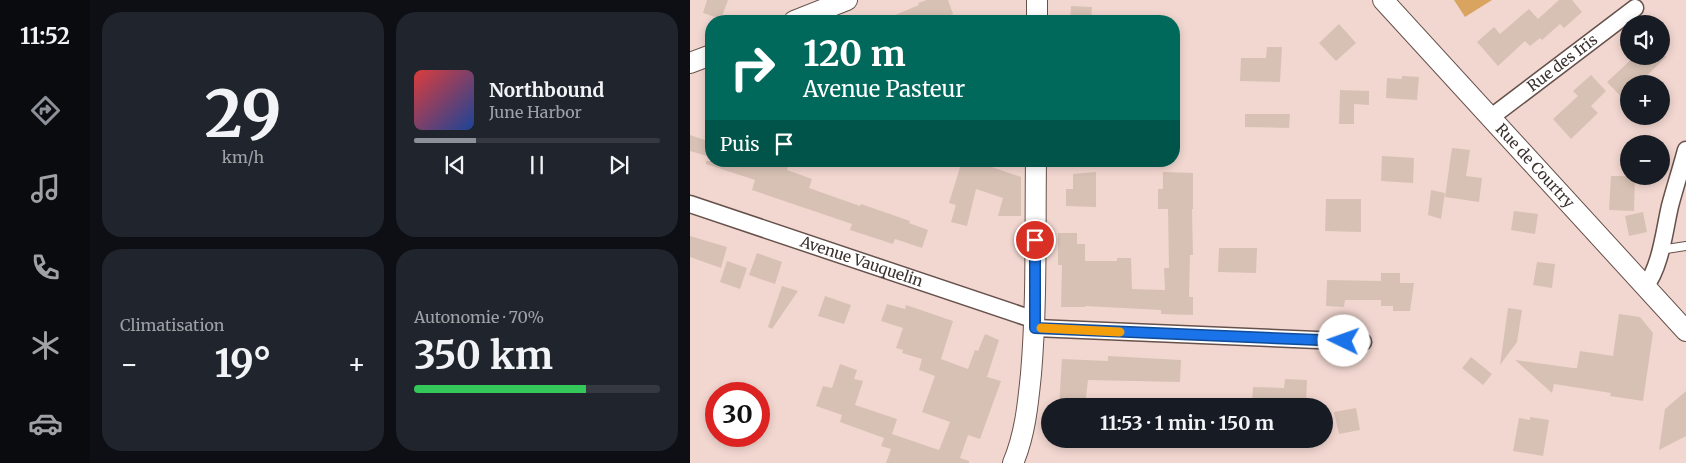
<!DOCTYPE html>
<html lang="fr">
<head>
<meta charset="utf-8">
<style>
  :root { --surface:#171b24; --page:#20242c; --text:#f1f3f6; --muted:#9ea1a6; --line:#363941; --accent:#8c9099 }
  body { margin:0; font-family:Merriweather,serif; background:var(--page); color:var(--text); height:100vh; display:flex; flex-direction:column; font-size:19px; white-space:nowrap }
  * { box-sizing:border-box; margin:0 }
  p { font-size:16px; color:var(--muted) }
  .icon { flex:none; width:28px; height:28px; fill:none; stroke:currentColor; stroke-width:2; stroke-linecap:round; stroke-linejoin:round }
  .map { position:relative; flex:1; overflow:hidden }
  .details { display:flex; flex-direction:column; gap:12px; padding:12px; background:#0d0f14; width:600px }
  .details>* { flex:none }
  .banner { position:absolute; left:15px; top:15px; width:475px; height:152px; border-radius:20px; box-shadow:0 2px 8px #0003; background:#00695c; color:#fff; overflow:hidden }
  .buttons { position:absolute; left:930px; top:15px; display:grid; gap:10px }
  .buttons a { display:grid; place-items:center; width:50px; height:50px; border-radius:50%; background:var(--surface); box-shadow:0 2px 8px #0003; font-size:25px }
  .speed { position:absolute; left:15px; top:382px; display:flex; gap:10px; font-size:25px; font-weight:700; text-align:center }
  .speed>* { display:grid; place-content:center; width:65px; height:65px; border-radius:50%; background:var(--surface); box-shadow:0 2px 8px #0003; line-height:1 }
  .speed .limit { border:8px solid #d22; background:#fff; color:#111 }
  .pin { position:absolute; display:grid; place-items:center; width:42px; height:42px; color:#fff; margin:-21px; border:2px solid #fff; border-radius:50%; box-shadow:0 1px 5px #0007 }
  .me { position:absolute; width:55px; margin:-28px; rotate:273deg; stroke-linejoin:round; filter:drop-shadow(0 0 4px #0008) }
  .turn { display:flex; align-items:center; gap:18px; height:105px; padding:0 15px; font-size:22px }
  .turn .icon { width:65px; height:65px; stroke-width:2.5 }
  .turn b { display:block; font-size:35px; line-height:42px }
  .then { display:flex; align-items:center; height:48px; padding:0 15px; background:#0003; gap:10px; font-size:19px }
  .big { font-size:38px; font-weight:700; line-height:1.1 }
  .details .tile { flex:1; display:flex; flex-direction:column; justify-content:center; gap:8px; min-width:0; padding:0 18px; border-radius:20px; background:var(--page) }
  .details .dial { align-items:center; gap:0 }
  .dial b { font-size:65px; line-height:1 }
  .song { display:flex; align-items:center; gap:15px }
  .cover { width:60px; height:60px; border-radius:8px; background:linear-gradient(135deg,hsl(0 70% 55%),hsl(220 70% 35%)) }
  .played { height:5px; border-radius:2px; background:linear-gradient(90deg,var(--accent) 25%,var(--line) 25%) }
  .keys { display:flex; justify-content:space-around; direction:ltr }
  .heat { display:flex; justify-content:space-between; align-items:center; font-size:28px; direction:ltr }
  .charge { height:8px; border-radius:4px; background:linear-gradient(90deg,#34c759 70%,var(--line) 0) }
  .details .tiles { flex:1; display:grid; gap:12px; grid-template-columns:repeat(2,1fr) }
  .trip { position:absolute; left:351px; top:398px; width:292px; height:50px; border-radius:25px; background:var(--surface); box-shadow:0 2px 8px #0003; font-weight:700; line-height:50px; text-align:center }
  main { display:flex; flex:1; min-height:0 }
  .dock { display:flex; flex-direction:column; width:90px; justify-content:space-around; align-items:center; background:#090b0e; color:var(--muted) }
  .dock .icon { width:35px; height:35px }
  .dock .current { color:var(--accent) }
  .dock b { font-size:22px; color:var(--text) }
  .map>svg:first-child { display:block }
  .green { fill:#d8a460 }
  .building { fill:#d7c1b4 }
  .lines { fill:none; stroke-linecap:round; stroke-linejoin:round }
  .service-casing { stroke:#67514b; stroke-width:10 }
  .minor-casing { stroke:#67514b; stroke-width:19 }
  .tertiary-casing { stroke:#67514b; stroke-width:22 }
  .service { stroke:#fff; stroke-width:8 }
  .minor { stroke:#fff; stroke-width:16 }
  .tertiary { stroke:#fff; stroke-width:20 }
  .route-casing { stroke:#114b97; stroke-width:12 }
  .route { stroke:#1a73e8; stroke-width:9 }
  .slow { stroke:#f59e0b; stroke-width:9 }
  .labels { text-anchor:middle; stroke-width:5; stroke-linejoin:round; paint-order:stroke }
  .street-label { font-size:15px; fill:#3b312e; stroke:#fce6e0 }
</style>
</head>
<body>
<main>
<nav class="dock">
<b>11:52</b>
<svg class="icon current" aria-label="directions" viewBox="0 0 24 24"><path d="M12 3l9 9-9 9-9-9zM9 14v-3h6M13 9l2 2-2 2"/></svg>
<svg class="icon" aria-label="music" viewBox="0 0 24 24"><path d="M9 18V5l10-2v13"/><circle cx="6" cy="18" r="3"/><circle cx="16" cy="16" r="3"/></svg>
<svg class="icon" aria-label="phone" viewBox="0 0 24 24"><path d="M5 4h4l2 5-3 2q2 4 5 5l2-3 5 2v4C11 20 4 13 5 4z"/></svg>
<svg class="icon" aria-label="climate" viewBox="0 0 24 24"><path d="M12 3v18M4 7l16 10M4 17L20 7"/></svg>
<svg class="icon" aria-label="car" viewBox="0 0 24 24"><path d="M5 17H2v-5l4-1 3-4h7l3 4 3 1v5h-3M9 17h6M6 11h13"/><circle cx="7" cy="17" r="2"/><circle cx="17" cy="17" r="2"/></svg>
</nav>
<section class="details">
<div class="tiles">
<div class="tile dial"><b>29</b><p>km/h</p></div>
<div class="tile">
<div class="song"><i class="cover"></i><div><b>Northbound</b><p>June Harbor</p></div></div>
<div class="played"></div>
<div class="keys"><svg class="icon" aria-label="previous" viewBox="0 0 24 24"><path d="M18 5L8 12l10 7zM5 5v14"/></svg><svg class="icon" aria-label="pause" viewBox="0 0 24 24"><path d="M8 5v14M16 5v14"/></svg><svg class="icon" aria-label="next" viewBox="0 0 24 24"><path d="M6 5l10 7-10 7zM19 5v14"/></svg></div>
</div>
<div class="tile"><p>Climatisation</p>
<div class="heat"><a>−</a><b class="big">19°</b><a>+</a></div>
</div>
<div class="tile"><p>Autonomie · 70%</p><b class="big">350 km</b><div class="charge"></div></div>
</div>
</section>
<div class="map">
<svg width="996" height="463" viewBox="0 0 996 463">
  <rect width="100%" height="100%" fill="#f2d7d0"/>
  <path class="green" d="M764,0H802L775,17Z"/>
  <path class="building" d="M17,0H38L31,19L13,13Z
    M237,0H258L263,14L244,21H191L229,5L228,3Z
    M869,0H882L892,12L874,28L870,24L852,40L850,38L840,46L835,41L808,66L787,42L804,27L810,34L839,9L848,19Z
    M381,6L402,7L401,21H380Z
    M649,24L666,43L646,61L629,43Z
    M577,47H592L590,82L550,81L551,58H576Z
    M945,56H977L948,84H939V105L917,82Z
    M901,75L916,91L901,106L908,113L881,139L863,119L888,96L883,91Z
    M712,76L729,77L727,100L696,98L697,78L712,79Z
    M650,90L679,91V105L664,104V124H649Z
    M555,114H600L599,128L555,127Z
    M0,135L21,142V157L0,151Z
    M762,148L780,150L776,176L792,178L789,202L755,197Z
    M692,156L724,158L723,183L691,181Z
    M16,161H99L97,170L122,179L119,188L170,206L171,204L220,221L219,223L238,230L232,248L205,239L203,244L160,230L162,224L62,190L65,180L16,164Z
    M272,161H284L331,177V216H308L313,198L286,189L277,226L261,222L266,205L259,203Z
    M406,172V207L376,206V189H383V174Z
    M473,172L503,173V209H502L503,255H500L499,297H503V315L471,314V310L395,306V307H371L372,265H368V233H387V244H395V261H427V258H441L442,289L475,290L474,268H479L478,209H468V189H473Z
    M921,176H945L944,211L919,210Z
    M741,190L755,193L751,219L738,215Z
    M636,199H671V232L635,231Z
    M824,211L848,214L845,234L821,230Z
    M953,212L957,232L939,236L935,216Z
    M0,236L37,247L31,268L0,257Z
    M529,248H567L566,273L528,272Z
    M67,253L92,262L85,284L59,275Z
    M37,261L57,268L50,289L30,282Z
    M847,262L865,264L862,288L843,285Z
    M691,273H710V283H724L720,311H703V306H691V300H655L654,307L636,306L637,280L691,281Z
    M92,286L108,291L82,329L78,327Z
    M135,296L161,305L154,324L128,316Z
    M197,304L215,309L216,305L263,321L251,359L278,369L285,350L288,351L295,334L309,340L297,377L311,381L290,439L278,435L270,458L279,461V463H196L201,449L191,446L194,438L150,422L152,415L126,406L133,386L142,388L150,364L167,370L164,379L173,381L165,405L207,419L202,434L249,450L260,422L232,412L245,376L229,370L232,359L212,353L213,350L206,348L213,328L191,321Z
    M818,308L832,310L827,342L810,365Z
    M929,314L950,317L963,333L953,401L920,396L921,393L864,384L862,393L825,360L883,368H887L890,351L923,356Z
    M418,356L491,360L490,382L398,380L395,406H369L372,359L418,361Z
    M781,357L802,374L793,385L772,368Z
    M595,379L617,380L616,406H562L563,387L594,388Z
    M996,391V436L969,450L975,409Z
    M666,408L670,430L649,434L644,412Z
    M840,417L859,420L853,456L823,451L829,418L840,420Z"/>
  <g class="lines">
    <g class="service-casing">
      <path id="service" d="M970,250L996,246"/>
    </g>
    <g class="minor-casing">
      <g id="minor">
        <path id="s1" d="M800,118L945,8"/>
        <path id="s2" d="M0,204L345,320"/>
        <path d="M955,287C971,266 974,232 980,206C985,187 991,169 996,150"/>
        <path d="M345,328L673,342"/>
      </g>
    </g>
    <g class="tertiary-casing">
      <g id="tertiary">
        <path id="s3" d="M693,0L996,331"/>
        <path d="M104,21L157,0"/>
        <path d="M347,21V0"/>
        <path d="M0,63L21,55"/>
        <path d="M323,463C335,435 338,404 341,374C347,303 345,232 346,161"/>
      </g>
    </g>
    <use href="#service" class="service"/>
    <use href="#minor" class="minor"/>
    <use href="#tertiary" class="tertiary"/>
  </g>
  <g class="lines">
    <g class="route-casing">
      <path id="route" d="M345,240V328L654,341"/>
    </g>
    <use href="#route" class="route"/>
    <path class="slow" d="M351,328L430,332"/>
  </g>
  <g class="labels">
    <g class="street-label">
      <text dy="5" stroke="none"><textPath href="#s1" startOffset="91">Rue des Iris</textPath></text>
      <text dy="5" stroke="none"><textPath href="#s3" startOffset="225">Rue de Courtry</textPath></text>
      <text dy="5" stroke="none"><textPath href="#s2" startOffset="181">Avenue Vauquelin</textPath></text>
    </g>
  </g>
</svg>
<div class="buttons">
<a><svg class="icon" aria-label="sound" viewBox="0 0 24 24"><path d="M4 9h4l5-4v14l-5-4H4zM17 9q2 3 0 6"/></svg></a>
<a>+</a>
<a>−</a>
</div>
<div class="speed"><div class="limit">30</div></div>
<div class="pin" style="left:345px;top:240px;background:#d93025"><svg class="icon" aria-label="arrive" viewBox="0 0 24 24"><path d="M6 21V4h12l-3 4 3 4H6"/></svg></div>
<svg class="me" style="left:654px;top:341px" viewBox="-20 -20 40 40"><circle r="19" fill="#fff"/><path d="M0-13L10 11 0 6-10 11z" fill="#1a73e8"/></svg>
<div class="trip">11:53 · 1 min · 150 m</div>
<div class="banner">
<div class="turn"><svg class="icon" aria-label="right" viewBox="0 0 24 24"><path d="M7 20v-9h11M14 6l5 5-5 5"/></svg><div><b>120 m</b>Avenue Pasteur</div></div>
<div class="then">Puis<svg class="icon" aria-label="arrive" viewBox="0 0 24 24"><path d="M6 21V4h12l-3 4 3 4H6"/></svg></div>
</div>
</div>
</main>
</body>
</html>
